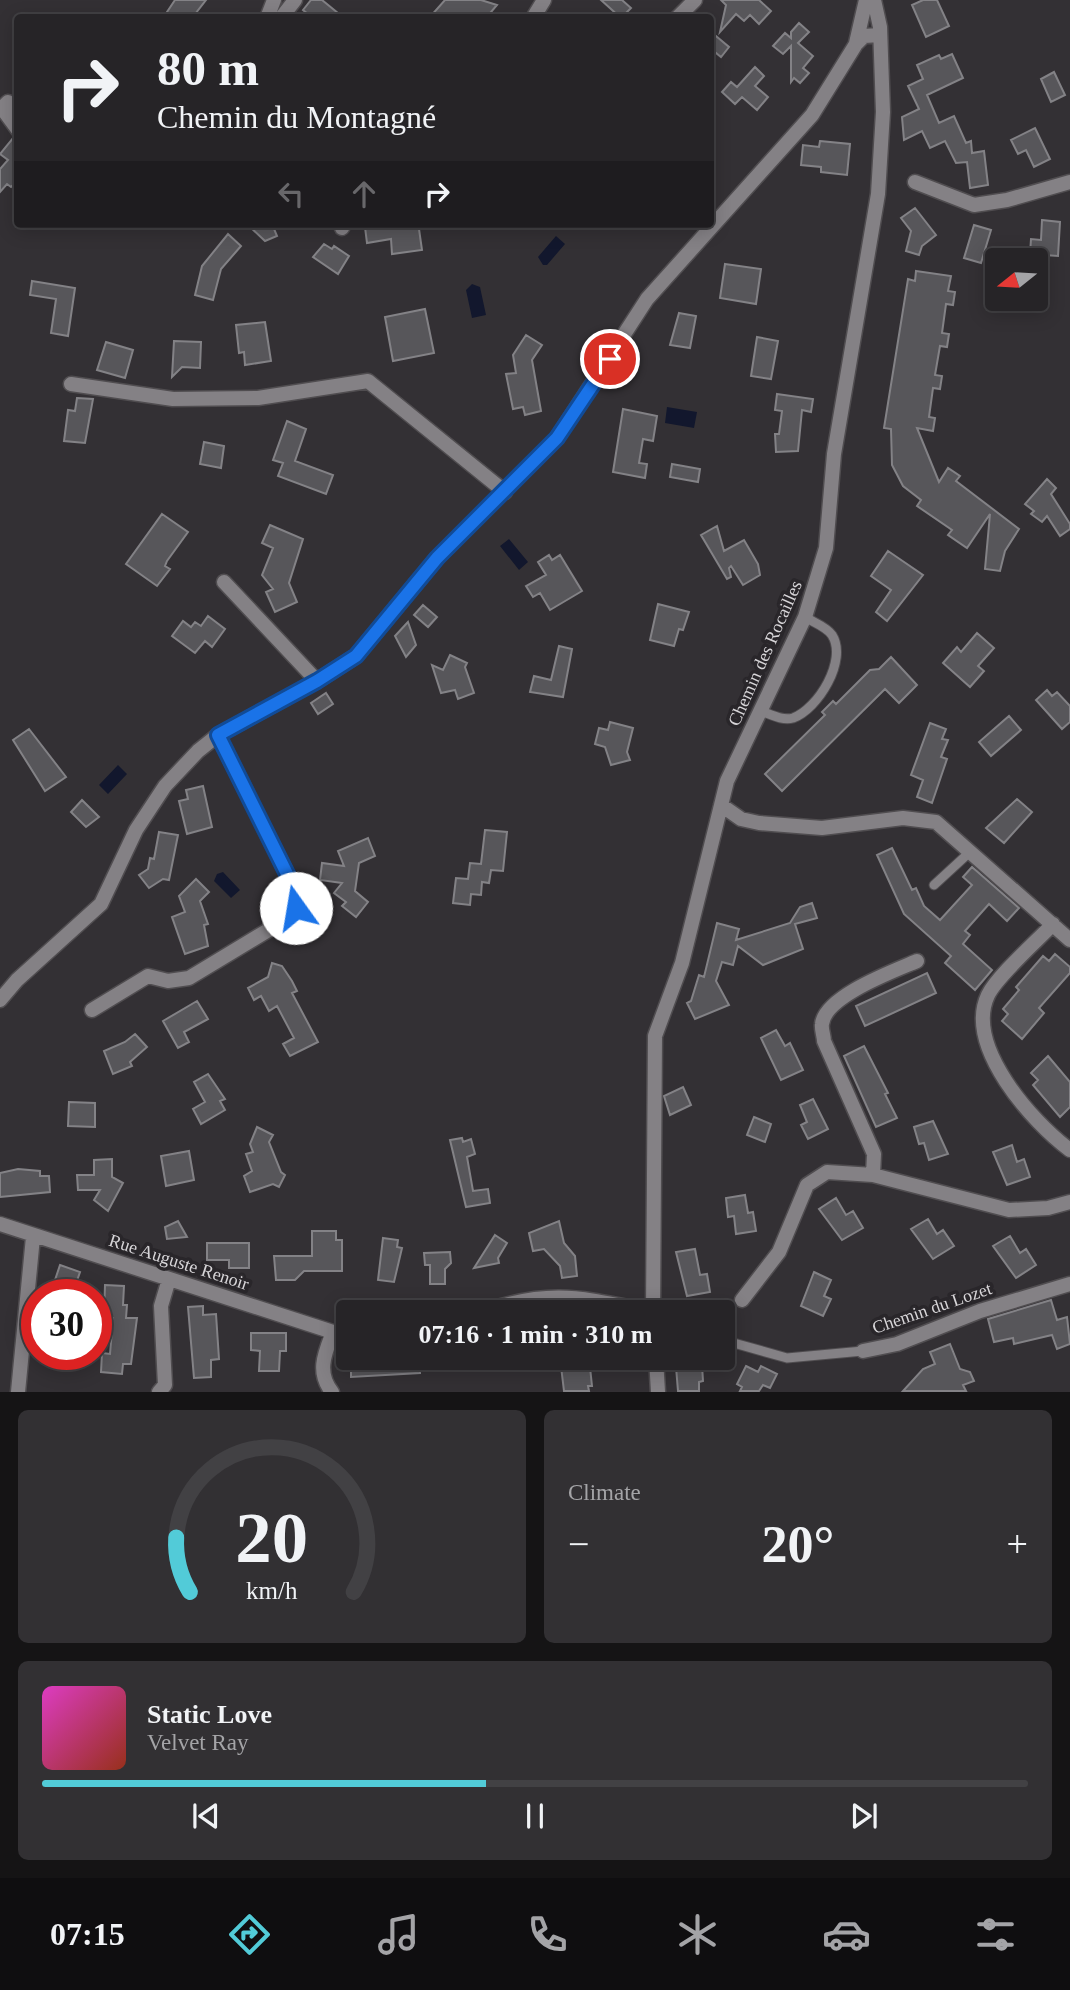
<!DOCTYPE html>
<html lang="en">
<head>
<meta charset="utf-8">
<style>
  :root { --surface:#262427; --page:#323033; --text:#f1f3f6; --muted:#a4a4a7; --line:#424144; --accent:#52cbd8 }
  body { margin:0; font-family:"Times New Roman",serif; background:var(--page); color:var(--text); height:100vh; display:flex; flex-direction:column; font-size:26px; white-space:nowrap }
  * { box-sizing:border-box; margin:0 }
  p { font-size:23px; color:var(--muted) }
  .icon { flex:none; width:38px; height:38px; fill:none; stroke:currentColor; stroke-width:2; stroke-linecap:round; stroke-linejoin:round }
  .map { position:relative; height:1392px; overflow:hidden }
  .panel { display:flex; flex-direction:column; gap:18px; padding:18px; background:#151415; flex:1 }
  .panel>* { flex:none }
  .guide { position:absolute; left:14px; top:14px; width:700px; height:214px; border-radius:7px; box-shadow:0 4px 18px #0003,0 0 0 2px var(--line); background:#262427; color:var(--text); overflow:hidden }
  .needle { width:46px; rotate:252deg }
  .fabs { position:absolute; left:985px; top:248px; display:grid; gap:14px }
  .fabs a { display:grid; place-items:center; width:63px; height:63px; border-radius:7px; background:var(--surface); box-shadow:0 4px 18px #0003,0 0 0 2px var(--line); font-size:35px }
  .speed { position:absolute; left:21px; top:1279px; display:flex; gap:14px; font-size:35px; font-weight:700; text-align:center }
  .speed>* { display:grid; place-content:center; width:91px; height:91px; border-radius:50%; background:var(--surface); box-shadow:0 4px 18px #0003,0 0 0 2px var(--line); line-height:1 }
  .speed .limit { border:10px solid #d22; background:#fff; color:#111 }
  .pin { position:absolute; display:grid; place-items:center; width:60px; height:60px; color:#fff; margin:-30px; border:4px solid #fff; border-radius:50%; box-shadow:0 2px 7px #0007 }
  .me { position:absolute; width:77px; margin:-38px; rotate:347deg; stroke-linejoin:round; filter:drop-shadow(0 0 5px #0008) }
  .turn { display:flex; align-items:center; gap:24px; height:147px; padding:0 28px; font-size:32px }
  .turn .icon { width:91px; height:91px; stroke-width:2.5 }
  .turn b { display:block; font-size:49px; line-height:60px }
  .lanes { display:flex; align-items:center; height:66px; padding:0 28px; background:#0003; justify-content:center; gap:35px; direction:ltr }
  .lanes .off { opacity:.35 }
  .big { font-size:52px; font-weight:600; line-height:1.1 }
  .panel .card { flex:1; display:flex; flex-direction:column; justify-content:center; gap:10px; min-width:0; padding:0 24px; border-radius:10px; background:var(--page) }
  .panel .dial { align-items:center; gap:0 }
  .dial svg { height:182px; overflow:visible; fill:none; stroke:var(--line); stroke-width:7; stroke-linecap:round; text-anchor:middle }
  .dial text { fill:var(--text); stroke:none }
  .song { display:flex; align-items:center; gap:21px }
  .cover { width:84px; height:84px; border-radius:10px; background:linear-gradient(135deg,hsl(310 70% 55%),hsl(10 70% 35%)) }
  .played { height:7px; border-radius:4px; background:linear-gradient(90deg,var(--accent) 45%,var(--line) 45%) }
  .keys { display:flex; justify-content:space-around; direction:ltr }
  .heat { display:flex; justify-content:space-between; align-items:center; font-size:38px; direction:ltr }
  .panel .tiles { flex:1; display:grid; gap:18px; grid-template-columns:1fr 1fr }
  .card:last-child { grid-column:span 2 }
  .trip { position:absolute; left:336px; top:1300px; width:399px; height:70px; border-radius:7px; background:var(--surface); box-shadow:0 4px 18px #0003,0 0 0 2px var(--line); font-weight:600; line-height:70px; text-align:center }
  .menu { display:flex; height:112px; justify-content:space-around; align-items:center; background:#0f0e10; color:var(--muted) }
  .menu .icon { width:49px; height:49px }
  .menu .active { color:var(--accent) }
  .menu b { font-size:32px; color:var(--text) }
  .map>svg:first-child { display:block }
  .water { fill:#12172d }
  .building { fill:#57565a; stroke:#838286; stroke-width:2 }
  .lines { fill:none; stroke-linecap:round; stroke-linejoin:round }
  .lane-casing { stroke:#504d50; stroke-width:11 }
  .street-casing { stroke:#504d50; stroke-width:17 }
  .lane { stroke:#848185; stroke-width:9 }
  .street { stroke:#848185; stroke-width:14 }
  .route-casing { stroke:#114b97; stroke-width:18 }
  .route { stroke:#1a73e8; stroke-width:12 }
  .labels { text-anchor:middle; stroke-width:7; stroke-linejoin:round; paint-order:stroke }
  .street-label { font-size:18px; fill:#d7d5d8; stroke:#29262a }
</style>
</head>
<body>
<div class="map">
<svg width="1070" height="1392" viewBox="0 0 1070 1392">
  <rect width="100%" height="100%" fill="#333034"/>
  <path class="water" d="M556,236L565,244L547,265H543L538,257Z
    M472,284L480,287L486,315L472,318L466,290Z
    M667,407L697,412L694,428L665,423Z
    M509,539L528,562L519,570L500,546Z
    M118,765L127,774L108,794L99,785Z
    M223,872L240,890L231,898L214,881L217,874Z"/>
  <path class="building" d="M175,0H206L192,18H163Z
    M311,0H322L344,18H313L303,10Z
    M445,0H481L497,5L486,18H429Z
    M601,0H622L631,8L621,18Z
    M721,0H759L771,11L759,24L750,15L744,21L736,14L720,32L726,5Z
    M923,0H937L949,26L926,37L912,5Z
    M799,23L809,32L798,43L813,56L803,68L809,73L800,83L794,78L791,82V46L783,54L773,46L785,33L791,38V32Z
    M710,31L729,47L721,57L710,48Z
    M952,54L963,78L927,95L939,123L954,116L966,143L971,141L972,153L984,151L988,185L970,188L967,162L956,163L945,141L930,148L922,131L904,140L902,117L919,109L908,86L923,79L917,65L939,55L941,59Z
    M755,67L764,76L755,86L768,97L757,110L742,97L735,104L722,92L731,82L737,87Z
    M1054,72L1065,95L1051,102L1041,79Z
    M1035,128L1050,159L1034,167L1026,150L1018,154L1011,140Z
    M13,138L18,139V180L11,187L7,184L0,192V169L8,160L0,154Z
    M820,141L850,144L847,175L821,172V167L801,165L803,145L819,147Z
    M915,208L936,235L922,246L919,255L906,251L911,231L901,218Z
    M1042,220L1060,222L1058,256L1030,254L1031,239L1041,240Z
    M247,224H272L277,236L265,241Z
    M382,224H414L415,229H419L422,250L392,254L391,239L367,243L365,227Z
    M974,225L991,230L981,263L964,258Z
    M228,234L241,246L221,269L213,300L195,295L202,266Z
    M324,244L332,249L334,246L349,256L338,274L313,257Z
    M725,264L761,269L756,304L720,298Z
    M916,271L951,276L948,291L955,292L953,305L946,304L942,333L949,334L947,347L940,346L935,375L942,376L940,389L933,388L929,417L935,418L933,431L917,428L939,482L948,468L960,476L956,481L1019,529L1005,551L1000,571L985,569L990,514L967,548L948,535L952,530L917,506L921,500L903,486L892,465L891,429L884,428L908,279L915,281Z
    M32,281L75,288L68,336L51,333L56,299L30,295Z
    M425,309L434,353L393,361L385,317Z
    M679,313L696,316L690,348L670,345Z
    M265,322L271,361L245,365L244,352L239,353L236,325Z
    M526,335L542,345L532,360L541,411L525,415L523,407L513,409L506,374L516,373L513,355Z
    M757,337L778,341L771,379L751,376Z
    M174,341L201,342L200,368L182,367L172,377Z
    M106,342L133,350L125,378L97,370Z
    M777,394L813,399L811,412L802,410L798,451L776,452L775,434H779L782,411L775,410Z
    M77,398L93,399L85,443L64,441L68,410L75,411Z
    M623,409L657,416L653,441L643,439L639,463L647,464L645,478L613,472Z
    M287,421L306,429L295,461L333,475L326,494L278,476L283,463L273,460Z
    M204,442L224,446L221,468L200,464Z
    M672,464L700,469L698,482L670,477Z
    M1047,479L1056,488L1051,494L1070,524V529L1060,536L1047,516L1042,522L1031,514L1034,511L1025,504Z
    M162,514L188,532L167,561L165,566L170,569L157,586L126,564Z
    M270,525L303,539L289,583L297,602L275,612L266,592L273,589L262,575L273,548L262,543Z
    M717,526L724,551L744,540L758,564L760,575L743,585L731,566L729,568L731,577L727,579L701,535Z
    M888,551L923,575L887,621L876,612L891,590L871,576Z
    M549,555L552,560L560,555L582,591L550,610L540,593L533,597L526,586L546,575L538,562Z
    M658,604L689,612L683,630L679,629L674,646L650,640Z
    M423,605L437,617L428,627L414,615Z
    M208,616L225,629L212,647L205,641L195,653L172,636L183,621L191,627L195,622L201,626Z
    M408,622L416,645L406,657L395,636Z
    M977,633L994,648L978,666L984,671L970,687L943,663L957,647L961,652Z
    M559,646L572,649L563,697L530,692L534,676L551,680Z
    M450,655L467,663L465,667L474,693L458,699L455,690L441,693L432,665L443,670Z
    M891,657L917,685L899,703L885,689L782,791L765,774L825,715L822,712L833,701L836,704L870,670L879,669Z
    M1047,690L1052,696L1057,692L1070,706V722L1062,729L1036,700Z
    M326,693L333,704L318,714L311,703Z
    M1009,716L1021,730L991,756L979,742Z
    M610,722L633,728L627,752L630,760L611,765L605,747L595,744L599,728L608,730Z
    M930,723L946,729L942,739L948,740L941,757L947,759L932,803L917,797L923,780L911,775Z
    M29,729L66,777L45,791L13,740Z
    M203,786L212,827L187,834L179,801L188,799L186,790Z
    M1017,799L1032,812L1004,843L986,828Z
    M82,800L99,817L86,827L71,812Z
    M485,830L507,832L503,871L491,870L489,883L482,882L481,895L471,894L470,905L453,903L456,878L468,879L470,863L481,864Z
    M159,832L178,835L169,880L163,879L149,888L139,875L148,869L150,858L154,859Z
    M368,838L375,856L359,863L355,891L368,902L356,917L342,906L346,902L334,893L342,883L320,880L322,863L344,866L338,851Z
    M892,848L912,890L916,888L924,906L940,920L972,885L963,877L972,867L1019,908L1007,921L989,904L965,931L970,935L963,944L992,970L975,990L945,963L951,956L904,914L877,855Z
    M196,879L209,892L200,901L208,924L204,925L208,946L185,954L172,917L185,912L179,896Z
    M812,903L817,918L795,924L803,949L763,965L738,946L733,965L722,962L716,981L729,1005L695,1019L687,1003L691,1001L699,975L704,977L717,923L739,929L736,940L790,923L800,907Z
    M1055,954L1070,967V973L1039,1008L1044,1013L1022,1039L1002,1021L1008,1014L1003,1009L1019,990L1016,987L1043,956L1049,961Z
    M272,963L282,966L292,981L297,991L292,993L318,1042L290,1056L283,1044L294,1038L277,1006L269,1011L261,996L254,1000L248,988L268,977Z
    M927,973L936,993L865,1026L856,1006Z
    M197,1001L208,1019L184,1032L189,1042L178,1048L163,1021Z
    M776,1030L785,1046L790,1043L803,1070L781,1080L761,1038Z
    M135,1034L147,1047L130,1062L132,1066L113,1074L104,1051L125,1042Z
    M864,1046L888,1093L885,1094L897,1118L876,1127L844,1056Z
    M1048,1056L1070,1082V1107L1060,1117L1033,1085L1038,1080L1031,1073Z
    M208,1074L225,1099L220,1101L225,1110L201,1124L193,1109L205,1102L194,1082Z
    M683,1087L691,1105L670,1115L664,1096Z
    M813,1099L828,1129L808,1139L801,1125L807,1122L800,1105Z
    M69,1102L95,1103V1127L68,1126Z
    M754,1117L771,1124L765,1142L747,1135Z
    M933,1121L948,1154L929,1160L924,1143L919,1144L914,1127Z
    M257,1127L273,1135L269,1142L281,1172L285,1175L279,1187L273,1184L250,1192L244,1176L252,1171L246,1154L253,1152L250,1144Z
    M462,1138L463,1142L471,1139L475,1154L467,1157L473,1191L488,1189L490,1203L466,1207L450,1140Z
    M1012,1145L1017,1162L1024,1159L1030,1177L1007,1185L993,1152Z
    M189,1151L194,1180L166,1186L161,1156Z
    M112,1159V1177L123,1183L108,1211L94,1200L100,1190H78L77,1175H94V1160Z
    M18,1169L40,1171V1176H49L50,1192L0,1197V1173Z
    M745,1195L748,1213L753,1212L756,1231L736,1234L734,1216L728,1217L726,1198Z
    M836,1198L846,1215L853,1211L863,1228L842,1240L819,1209Z
    M928,1219L937,1234L943,1230L954,1246L933,1259L911,1229Z
    M178,1221L187,1237L167,1239L165,1227Z
    M559,1221L564,1243L575,1256L577,1276L562,1278L560,1266L544,1249L533,1251L529,1233Z
    M312,1231H336V1240H342V1271H304L295,1280H276L274,1256H312Z
    M495,1235L507,1243L498,1258L499,1263L474,1268Z
    M1010,1236L1020,1253L1026,1249L1036,1265L1016,1278L993,1246Z
    M383,1238L398,1240L397,1247L402,1248L394,1282L378,1280Z
    M207,1243H249V1268H229V1260H207Z
    M695,1249L700,1275L707,1274L710,1292L687,1296L676,1252Z
    M450,1252L451,1263L445,1269V1284H430V1265H425L424,1253Z
    M60,1265L80,1272L72,1295H50Z
    M814,1272L831,1280L824,1296L831,1299L823,1316L801,1306Z
    M105,1285L124,1286L123,1305H127L126,1318H137L131,1364H123L122,1374L101,1372L102,1353L110,1354L113,1318L104,1317Z
    M1051,1300L1057,1320L1067,1317L1070,1344L1057,1349L1052,1335L1014,1344L1013,1338L994,1342L988,1319Z
    M203,1306V1315L216,1314L219,1359L211,1360V1377L194,1378L188,1307Z
    M251,1333H286V1351H280L279,1371H259L260,1351L251,1350Z
    M950,1344L960,1369L970,1372L974,1381L963,1385L966,1391H903L923,1369L935,1364L930,1352Z
    M359,1358H419L420,1373L351,1377V1363H359Z
    M560,1358H589L592,1386H588L589,1391H564Z
    M702,1365L703,1381L699,1382V1391H678L676,1367Z
    M746,1366L758,1372L761,1366L777,1374L770,1388L763,1385L759,1391H740L742,1387L737,1384Z"/>
  <g class="lines">
    <g class="lane-casing">
      <path id="lane" d="M761,711C770,714 782,721 793,718C818,709 848,660 832,635C827,627 813,622 805,617
        M934,885L971,851
        M723,1340L787,1358L863,1351"/>
    </g>
    <g class="street-casing">
      <path id="street" d="M267,18L274,0
        M281,18L295,0
        M533,18L544,0
        M677,18L695,0
        M856,43L866,0
        M18,110L8,102L2,108L18,130
        M915,182L974,205L1007,200L1070,182
        M342,228L344,224
        M71,384L173,399L258,398L368,381L505,492
        M224,582L317,681
        M721,805L741,819L759,823L822,828L903,818L936,822L1070,940
        M1053,924C1037,941 997,976 988,995C964,1046 1032,1122 1070,1150
        M0,1000L17,980L101,904L136,830L165,786L198,751L218,735L317,681L356,656L437,558L557,438L647,299L812,115L856,44L864,36L880,35
        M92,1010L148,976L168,981L189,978L290,917L296,908L298,896L218,735
        M873,1175L874,1154L824,1041C824,1036 821,1029 822,1024C825,996 894,971 917,961
        M0,1224L333,1332H348
        M742,1300L779,1252L807,1185L827,1172L873,1175L1009,1210L1048,1208L1070,1202
        M481,1312C553,1288 581,1298 653,1312
        M653,1312L655,1036L682,963L727,781L805,617L826,548L834,454L878,194L883,112L880,27L874,0
        M863,1351L897,1344L980,1311L1070,1284
        M656,1358L658,1392
        M18,1392L33,1237
        M159,1392L165,1385L161,1306L169,1279
        M332,1392C316,1372 325,1353 333,1332"/>
    </g>
    <use href="#lane" class="lane"/>
    <use href="#street" class="street"/>
  </g>
  <g class="lines">
    <g class="route-casing">
      <path id="route" d="M296,908L298,896L218,735L317,681L356,656L437,558L557,438L610,359"/>
    </g>
    <use href="#route" class="route"/>
  </g>
  <g class="labels">
    <g class="street-label">
      <text transform="translate(765 653) rotate(-66)" y="6">Chemin des Rocailles</text>
      <text transform="translate(179 1262) rotate(18)" y="6">Rue Auguste Renoir</text>
      <text transform="translate(932 1308) rotate(-19)" y="6">Chemin du Lozet</text>
    </g>
  </g>
</svg>
<div class="fabs">
<a><svg class="needle" viewBox="-14 -14 28 28"><path d="M0-13l5 13h-10z" fill="#e53935"/><path d="M0 13l5-13h-10z" fill="#a4a4a7"/></svg></a>
</div>
<div class="speed"><div class="limit">30</div></div>
<div class="pin" style="left:610px;top:359px;background:#d93025"><svg class="icon" aria-label="arrive" viewBox="0 0 24 24"><path d="M6 21V4h12l-3 4 3 4H6"/></svg></div>
<svg class="me" style="left:296px;top:908px" viewBox="-20 -20 40 40"><circle r="19" fill="#fff"/><path d="M0-13L10 11 0 6-10 11z" fill="#1a73e8"/></svg>
<div class="trip">07:16 · 1 min · 310 m</div>
<div class="guide">
<div class="turn"><svg class="icon" aria-label="right" viewBox="0 0 24 24"><path d="M7 20v-9h11M14 6l5 5-5 5"/></svg><div><b>80 m</b>Chemin du Montagné</div></div>
<div class="lanes"><svg class="icon off" aria-label="left" viewBox="0 0 24 24"><path d="M17 20v-9H6M10 6l-5 5 5 5"/></svg><svg class="icon off" aria-label="ahead" viewBox="0 0 24 24"><path d="M12 20V5M6 11l6-6 6 6"/></svg><svg class="icon" aria-label="right" viewBox="0 0 24 24"><path d="M7 20v-9h11M14 6l5 5-5 5"/></svg></div>
</div>
</div>
<section class="panel">
<div class="tiles">
<div class="card dial"><svg viewBox="0 0 100 80">
<path d="M14 69A42 42 0 1 1 86 69"/>
<path d="M14 69A42 42 0 0 1 8 45" stroke="#52cbd8"/>
<text x="50" y="56" font-size="32" font-weight="700">20</text>
<text x="50" y="72" font-size="11">km/h</text>
</svg></div>
<div class="card"><p>Climate</p>
<div class="heat"><a>−</a><b class="big">20°</b><a>+</a></div>
</div>
<div class="card">
<div class="song"><i class="cover"></i><div><b>Static Love</b><p>Velvet Ray</p></div></div>
<div class="played"></div>
<div class="keys"><svg class="icon" aria-label="previous" viewBox="0 0 24 24"><path d="M18 5L8 12l10 7zM5 5v14"/></svg><svg class="icon" aria-label="pause" viewBox="0 0 24 24"><path d="M8 5v14M16 5v14"/></svg><svg class="icon" aria-label="next" viewBox="0 0 24 24"><path d="M6 5l10 7-10 7zM19 5v14"/></svg></div>
</div>
</div>
</section>
<nav class="menu">
<b>07:15</b>
<svg class="icon active" aria-label="directions" viewBox="0 0 24 24"><path d="M12 3l9 9-9 9-9-9zM9 14v-3h6M13 9l2 2-2 2"/></svg>
<svg class="icon" aria-label="music" viewBox="0 0 24 24"><path d="M9 18V5l10-2v13"/><circle cx="6" cy="18" r="3"/><circle cx="16" cy="16" r="3"/></svg>
<svg class="icon" aria-label="phone" viewBox="0 0 24 24"><path d="M5 4h4l2 5-3 2q2 4 5 5l2-3 5 2v4C11 20 4 13 5 4z"/></svg>
<svg class="icon" aria-label="climate" viewBox="0 0 24 24"><path d="M12 3v18M4 7l16 10M4 17L20 7"/></svg>
<svg class="icon" aria-label="car" viewBox="0 0 24 24"><path d="M5 17H2v-5l4-1 3-4h7l3 4 3 1v5h-3M9 17h6M6 11h13"/><circle cx="7" cy="17" r="2"/><circle cx="17" cy="17" r="2"/></svg>
<svg class="icon" aria-label="filters" viewBox="0 0 24 24"><path d="M4 7h16M4 17h16"/><circle cx="9" cy="7" r="2"/><circle cx="15" cy="17" r="2"/></svg>
</nav>
</body>
</html>
